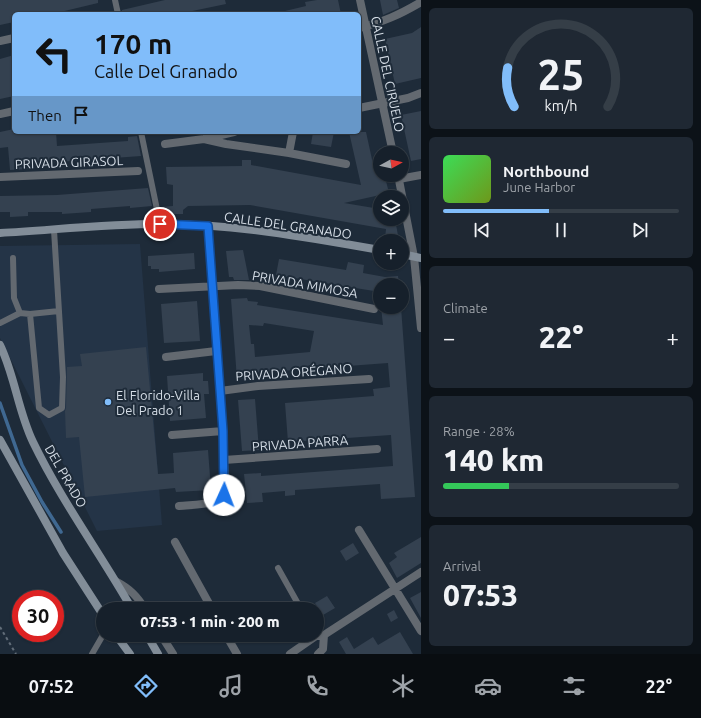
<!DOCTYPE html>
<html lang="en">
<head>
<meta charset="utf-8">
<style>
  :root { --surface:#16202b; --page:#1f2833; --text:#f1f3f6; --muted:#9ea3a9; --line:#353e47; --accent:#81bdfa }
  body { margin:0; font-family:Ubuntu,sans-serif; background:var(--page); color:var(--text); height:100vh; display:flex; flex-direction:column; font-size:15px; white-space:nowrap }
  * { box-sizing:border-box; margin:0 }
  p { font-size:13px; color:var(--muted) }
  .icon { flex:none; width:22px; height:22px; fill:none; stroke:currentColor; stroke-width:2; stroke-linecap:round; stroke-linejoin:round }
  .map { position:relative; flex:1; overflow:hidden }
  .drawer { display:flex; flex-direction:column; gap:8px; padding:8px; background:#0c1218; width:280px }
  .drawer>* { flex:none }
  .top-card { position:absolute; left:12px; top:12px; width:349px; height:122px; border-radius:6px; box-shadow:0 1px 3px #0004,0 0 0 1px var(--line); background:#81bdfa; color:#111; overflow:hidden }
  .needle { width:26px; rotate:82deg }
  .tools { position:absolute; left:373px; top:146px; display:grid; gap:8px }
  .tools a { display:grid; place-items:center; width:36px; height:36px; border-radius:50%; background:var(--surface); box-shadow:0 1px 3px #0004,0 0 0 1px var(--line); font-size:20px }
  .speed { position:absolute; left:12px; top:590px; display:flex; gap:8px; font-size:20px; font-weight:700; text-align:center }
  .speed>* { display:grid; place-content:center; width:52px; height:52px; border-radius:50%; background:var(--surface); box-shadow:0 1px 3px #0004,0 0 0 1px var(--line); line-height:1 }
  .speed .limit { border:6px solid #d22; background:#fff; color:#111 }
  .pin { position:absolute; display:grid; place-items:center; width:34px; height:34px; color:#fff; margin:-17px; border:2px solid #fff; border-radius:50%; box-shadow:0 1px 4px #0007 }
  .me { position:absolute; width:44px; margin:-22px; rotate:2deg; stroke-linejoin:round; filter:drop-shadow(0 0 3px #0008) }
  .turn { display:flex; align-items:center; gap:14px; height:84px; padding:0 16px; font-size:18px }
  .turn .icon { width:52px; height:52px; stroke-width:2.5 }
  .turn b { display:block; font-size:28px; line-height:34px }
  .then { display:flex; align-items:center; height:38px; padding:0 16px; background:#0003; gap:8px; font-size:15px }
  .big { font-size:30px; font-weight:800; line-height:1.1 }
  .drawer .tile { flex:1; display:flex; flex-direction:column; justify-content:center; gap:6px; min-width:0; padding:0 14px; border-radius:6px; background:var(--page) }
  .drawer .dial { align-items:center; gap:0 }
  .dial svg { height:104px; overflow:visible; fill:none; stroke:var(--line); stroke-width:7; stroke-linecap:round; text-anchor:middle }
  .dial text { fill:var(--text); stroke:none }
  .song { display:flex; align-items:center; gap:12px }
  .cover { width:48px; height:48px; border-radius:6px; background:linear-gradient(135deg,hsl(130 70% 55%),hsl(80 70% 35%)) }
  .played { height:4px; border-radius:2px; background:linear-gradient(90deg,var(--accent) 45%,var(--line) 45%) }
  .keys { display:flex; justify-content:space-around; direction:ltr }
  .heat { display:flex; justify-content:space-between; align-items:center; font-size:22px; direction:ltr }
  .charge { height:6px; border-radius:3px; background:linear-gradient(90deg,#34c759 28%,var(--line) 0) }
  .trip { position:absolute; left:96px; top:602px; width:228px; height:40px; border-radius:20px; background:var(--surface); box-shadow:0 1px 3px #0004,0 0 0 1px var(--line); font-weight:800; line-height:40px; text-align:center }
  .tabs { display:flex; height:64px; justify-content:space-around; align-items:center; background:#090d11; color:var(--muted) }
  .tabs .icon { width:28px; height:28px }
  .tabs .active { color:var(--accent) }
  .tabs b { font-size:18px; color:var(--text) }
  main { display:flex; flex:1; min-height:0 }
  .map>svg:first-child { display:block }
  .built { fill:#243447 }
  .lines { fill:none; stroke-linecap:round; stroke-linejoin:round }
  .stream { stroke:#3f6891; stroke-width:3.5 }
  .building { fill:#344150; fill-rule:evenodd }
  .path { stroke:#626d79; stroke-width:2; stroke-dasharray:3 3; stroke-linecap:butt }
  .service { stroke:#636970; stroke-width:6 }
  .minor { stroke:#636970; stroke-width:8 }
  .tertiary { stroke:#636970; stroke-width:8 }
  .secondary { stroke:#828d98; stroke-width:8 }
  .route-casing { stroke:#114b97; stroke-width:10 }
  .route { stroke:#1a73e8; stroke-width:7 }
  .poi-dot { fill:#81bdfa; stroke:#1e2b39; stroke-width:1.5 }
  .labels { text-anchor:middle; stroke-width:4; stroke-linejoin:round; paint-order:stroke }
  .street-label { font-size:13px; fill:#d5dde6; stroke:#1e2b39 }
  .poi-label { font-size:13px; fill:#d5dde6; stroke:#1e2b39; text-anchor:start }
</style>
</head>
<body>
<main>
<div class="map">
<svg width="421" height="654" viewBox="0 0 421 654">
  <rect width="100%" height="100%" fill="#1e2b39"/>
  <path class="built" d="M140,244L162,525L97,531L0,338V246Z"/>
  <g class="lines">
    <path class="stream" d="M0,403L22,465L42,502L61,532"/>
  </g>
  <path class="building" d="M0,0H98V3L52,14H14V22L0,25Z
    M165,0H225L226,4L178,14H122V10Z
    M317,0H338L341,14H286L285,11L306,6L305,2Z
    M380,0H397L399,8L383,15Z
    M421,27V78L395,84L385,39L412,33Z
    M14,55V96L0,99V59Z
    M421,111V159L411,161L401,115Z
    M14,129V132H56L57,146L128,141V137L137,136L141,156L30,164V169L10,170L8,147L0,148V132Z
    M313,132H334L331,147L311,144Z
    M349,132H366L373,164L380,162V178L385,177L389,193L344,203L380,209V219H395L399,241L385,239L386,229L250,205L188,206L183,210V214H162L161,207L173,206V185L167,184L166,167L242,166V160H251V165L361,185Z
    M148,188L152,206L130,208V206L91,209V212L62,214V212H28V216L10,217V212H0V196L57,195Z
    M243,250L249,280H234L233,277H229L226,251Z
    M194,253L195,269L159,272V269H151V266H148V256Z
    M279,259L346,270L348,262L364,265L363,273L385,277L398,276L399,285H380V292L276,275Z
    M247,298L248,301L258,302L257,305L383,325L381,307H401L415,497L381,499L380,484L295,490V495L285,496V491L262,493L263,502L247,503L244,474L261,473V476L393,466L391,435L288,442L285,403L374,396L373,389L390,387L388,363L254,373V378L237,379L231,299ZM264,323L314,331L310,352L255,357L254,344H251L249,325L263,326Z
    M197,301L200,341L164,343L161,304Z
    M146,347L158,474L174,473L173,453L208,450L211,490L176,492L175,488L85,497L79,437L66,438L65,411L66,408L67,367L82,366L80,354Z
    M203,373V381H208L209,394H204L206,418L170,421L167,376Z
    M255,399L259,450L242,451L238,400Z
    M421,537V563L397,578L389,563L397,557L394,553Z
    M353,543L359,553L346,561L340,551Z
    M421,592V618L410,598Z
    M327,596L335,608L323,615L315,603Z
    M394,610L398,618L391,622L387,614Z
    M400,632L413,654H346L339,642L347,637L354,649L373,637L378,645Z"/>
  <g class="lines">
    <path class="path" d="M0,627L16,654"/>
    <path class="service" d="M115,0L118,14
      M141,132L160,224
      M13,258L14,298L20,313L30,314L59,311
      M30,314L39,408L49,415L62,408L63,377L54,230
      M0,323L20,313
      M278,568L301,609
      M92,654L103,635"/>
    <path class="minor" d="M359,28C383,22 399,15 421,2
      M0,41L14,38
      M359,108L408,98L421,93
      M0,114L14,111
      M204,139L226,144L289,153L346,164
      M165,144L204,139L234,132
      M289,153L293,132
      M0,177L138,171
      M399,179L421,175
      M159,289L238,285L260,286L374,309
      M166,357L216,351
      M220,391L258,386L369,379
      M172,435L223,431
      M224,460L377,449
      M179,506C195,504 222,507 225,488L223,431L208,226
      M359,530L421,631
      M175,542L212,609
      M117,582C130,589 137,596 145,609
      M161,635L173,654
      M226,635L237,654
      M290,654L316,636L324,635
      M318,654L323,649L324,635L421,572"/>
    <path class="tertiary" d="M360,0L393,153
      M398,175L414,257L421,328"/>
    <path class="secondary" d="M0,233C53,230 107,224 160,224C235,224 307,237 380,250
      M402,254L421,258
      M0,345C15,376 18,411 33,442C61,500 100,553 132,609
      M0,440L63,553L103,615
      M116,635L130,654
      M147,635L158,654"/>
  </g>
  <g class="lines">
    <g class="route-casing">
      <path id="route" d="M160,224L208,226L223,431L224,495"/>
    </g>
    <use href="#route" class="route"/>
  </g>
  <circle class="poi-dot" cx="108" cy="402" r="4"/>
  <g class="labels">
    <g class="street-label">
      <text transform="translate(388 74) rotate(78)" y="5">CALLE DEL CIRUELO</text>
      <text transform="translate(69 162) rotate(-2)" y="5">PRIVADA GIRASOL</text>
      <text transform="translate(288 225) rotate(8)" y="5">CALLE DEL GRANADO</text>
      <text transform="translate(305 284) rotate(10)" y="5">PRIVADA MIMOSA</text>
      <text transform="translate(294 372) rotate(-4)" y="5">PRIVADA ORÉGANO</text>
      <text transform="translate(300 443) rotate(-4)" y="5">PRIVADA PARRA</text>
      <text transform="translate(66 476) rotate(60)" y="5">DEL PRADO</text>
    </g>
    <g class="poi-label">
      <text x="116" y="400">El Florido-Villa<tspan x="116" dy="15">Del Prado 1</tspan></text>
    </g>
  </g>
</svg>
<div class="tools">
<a><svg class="needle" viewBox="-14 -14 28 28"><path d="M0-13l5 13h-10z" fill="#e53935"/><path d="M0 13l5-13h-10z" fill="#9ea3a9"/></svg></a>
<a><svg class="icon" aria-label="layers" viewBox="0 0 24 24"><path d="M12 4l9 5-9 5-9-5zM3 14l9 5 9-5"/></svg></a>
<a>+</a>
<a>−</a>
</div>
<div class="speed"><div class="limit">30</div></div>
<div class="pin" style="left:160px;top:224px;background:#d93025"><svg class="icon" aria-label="arrive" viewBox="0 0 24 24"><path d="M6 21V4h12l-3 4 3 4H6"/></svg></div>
<svg class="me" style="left:224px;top:495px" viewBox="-20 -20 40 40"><circle r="19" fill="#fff"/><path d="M0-13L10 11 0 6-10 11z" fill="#1a73e8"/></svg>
<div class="trip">07:53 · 1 min · 200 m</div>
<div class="top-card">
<div class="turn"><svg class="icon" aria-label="left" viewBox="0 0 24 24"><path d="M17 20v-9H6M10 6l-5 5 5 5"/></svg><div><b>170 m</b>Calle Del Granado</div></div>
<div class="then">Then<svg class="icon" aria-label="arrive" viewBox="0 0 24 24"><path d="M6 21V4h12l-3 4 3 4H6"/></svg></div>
</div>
</div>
<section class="drawer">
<div class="tile dial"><svg viewBox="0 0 100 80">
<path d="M14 69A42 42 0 1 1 86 69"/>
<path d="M14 69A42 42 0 0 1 9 39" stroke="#81bdfa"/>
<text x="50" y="56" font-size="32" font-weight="700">25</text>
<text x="50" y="72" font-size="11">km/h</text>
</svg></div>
<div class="tile">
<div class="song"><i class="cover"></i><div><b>Northbound</b><p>June Harbor</p></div></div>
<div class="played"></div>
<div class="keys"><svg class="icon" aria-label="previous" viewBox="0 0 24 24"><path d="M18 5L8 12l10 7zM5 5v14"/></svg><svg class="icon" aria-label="pause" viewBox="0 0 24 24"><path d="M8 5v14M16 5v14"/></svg><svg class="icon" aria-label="next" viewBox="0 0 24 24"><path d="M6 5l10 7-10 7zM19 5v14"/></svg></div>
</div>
<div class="tile"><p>Climate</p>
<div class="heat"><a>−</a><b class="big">22°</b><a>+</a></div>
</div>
<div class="tile"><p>Range · 28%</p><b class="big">140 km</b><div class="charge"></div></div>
<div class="tile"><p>Arrival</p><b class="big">07:53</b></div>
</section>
</main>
<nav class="tabs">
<b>07:52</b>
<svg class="icon active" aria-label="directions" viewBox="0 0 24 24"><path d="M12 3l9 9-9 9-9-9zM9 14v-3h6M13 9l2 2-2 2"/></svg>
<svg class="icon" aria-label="music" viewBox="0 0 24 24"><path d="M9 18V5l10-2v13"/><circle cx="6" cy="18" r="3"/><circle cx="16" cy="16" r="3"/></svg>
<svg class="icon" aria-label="phone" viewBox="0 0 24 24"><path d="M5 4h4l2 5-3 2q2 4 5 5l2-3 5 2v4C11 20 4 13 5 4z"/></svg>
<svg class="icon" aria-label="climate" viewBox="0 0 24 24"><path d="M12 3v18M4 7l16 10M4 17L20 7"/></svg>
<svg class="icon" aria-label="car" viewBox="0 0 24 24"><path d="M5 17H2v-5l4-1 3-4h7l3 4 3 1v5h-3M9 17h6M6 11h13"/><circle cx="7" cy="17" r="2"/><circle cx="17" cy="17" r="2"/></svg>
<svg class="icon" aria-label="filters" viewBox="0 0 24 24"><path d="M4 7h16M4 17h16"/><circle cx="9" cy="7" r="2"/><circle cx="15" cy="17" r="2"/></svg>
<b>22°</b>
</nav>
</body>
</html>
